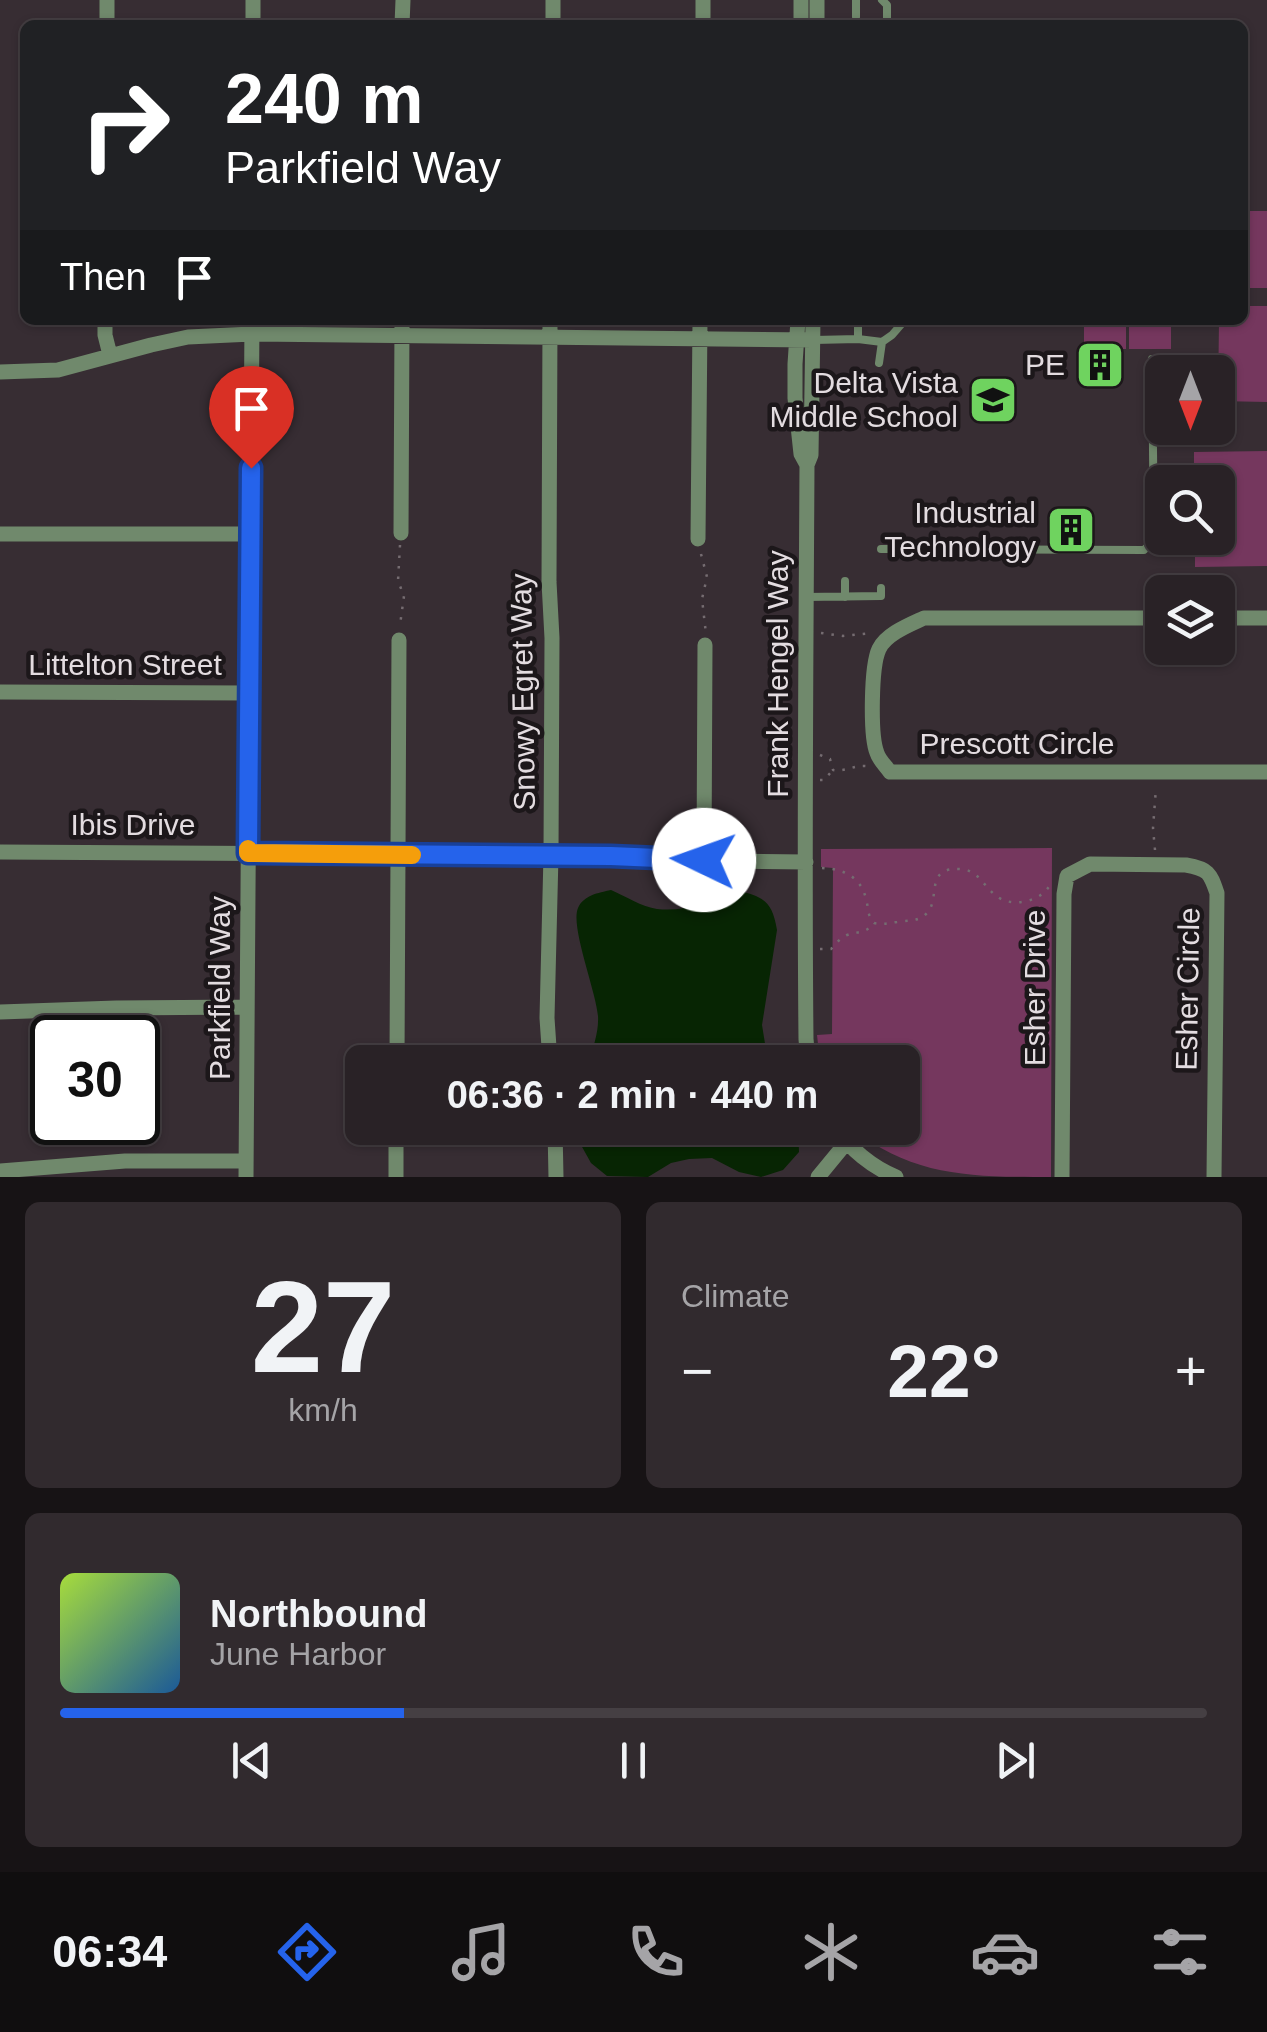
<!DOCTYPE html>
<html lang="en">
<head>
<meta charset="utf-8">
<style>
  :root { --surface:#292226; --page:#312a2e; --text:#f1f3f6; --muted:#a5a4a7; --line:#453f43; --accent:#2563eb }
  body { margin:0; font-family:Arial,sans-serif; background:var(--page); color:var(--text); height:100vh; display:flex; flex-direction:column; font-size:38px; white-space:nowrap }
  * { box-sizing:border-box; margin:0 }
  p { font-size:32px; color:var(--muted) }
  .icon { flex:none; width:55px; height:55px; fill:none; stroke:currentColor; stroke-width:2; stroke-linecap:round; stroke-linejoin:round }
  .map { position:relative; height:1177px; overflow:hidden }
  .details { display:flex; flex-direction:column; gap:25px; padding:25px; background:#171315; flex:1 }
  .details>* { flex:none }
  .banner { position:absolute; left:20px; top:20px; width:1228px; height:305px; border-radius:15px; box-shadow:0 2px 8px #0004,0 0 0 2px var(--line); background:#202124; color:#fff; overflow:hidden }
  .needle { width:65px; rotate:180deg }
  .fabs { position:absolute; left:1145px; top:355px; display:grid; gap:20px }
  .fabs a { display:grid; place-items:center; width:90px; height:90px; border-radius:15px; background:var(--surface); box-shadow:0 2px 8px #0004,0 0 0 2px var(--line); font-size:50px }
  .speed { position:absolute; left:30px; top:1015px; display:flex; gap:20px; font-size:50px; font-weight:700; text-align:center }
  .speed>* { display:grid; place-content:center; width:130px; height:130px; border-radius:50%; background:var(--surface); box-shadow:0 2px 8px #0004,0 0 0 2px var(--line); line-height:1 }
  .speed .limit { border:5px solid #111; border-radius:15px; background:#fff; color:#111 }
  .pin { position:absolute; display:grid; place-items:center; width:85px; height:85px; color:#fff; margin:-102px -42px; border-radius:50% 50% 50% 0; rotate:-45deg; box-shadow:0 0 10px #0007 }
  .pin .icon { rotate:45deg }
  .me { position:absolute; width:110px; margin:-55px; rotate:273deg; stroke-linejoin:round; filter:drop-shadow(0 0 8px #0008) }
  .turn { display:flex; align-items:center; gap:35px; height:210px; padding:0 40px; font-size:45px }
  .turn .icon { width:130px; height:130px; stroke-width:2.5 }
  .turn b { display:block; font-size:70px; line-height:85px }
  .then { display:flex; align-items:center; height:95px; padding:0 40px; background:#0003; gap:20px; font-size:38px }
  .big { font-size:75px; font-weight:800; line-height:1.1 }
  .details .tile { flex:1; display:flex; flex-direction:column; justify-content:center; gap:15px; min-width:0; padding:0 35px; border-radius:15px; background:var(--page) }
  .details .dial { align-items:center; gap:0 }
  .dial b { font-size:130px; line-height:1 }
  .song { display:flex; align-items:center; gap:30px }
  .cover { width:120px; height:120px; border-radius:15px; background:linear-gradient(135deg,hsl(80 70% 55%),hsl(210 70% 35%)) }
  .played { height:10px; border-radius:5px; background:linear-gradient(90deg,var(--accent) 30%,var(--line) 30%) }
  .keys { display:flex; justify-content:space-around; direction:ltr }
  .heat { display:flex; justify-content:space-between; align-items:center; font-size:55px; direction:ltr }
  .details .tiles { flex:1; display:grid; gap:25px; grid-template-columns:1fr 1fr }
  .tile:last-child { grid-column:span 2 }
  .trip { position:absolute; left:345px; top:1045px; width:575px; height:100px; border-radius:15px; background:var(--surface); box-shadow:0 2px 8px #0004,0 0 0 2px var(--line); font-weight:800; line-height:100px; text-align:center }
  .dock { display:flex; height:160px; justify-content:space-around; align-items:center; background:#100e0f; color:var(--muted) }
  .dock .icon { width:70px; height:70px }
  .dock .on { color:var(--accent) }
  .dock b { font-size:45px; color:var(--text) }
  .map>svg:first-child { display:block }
  .green { fill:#75375e }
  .water { fill:#072503 }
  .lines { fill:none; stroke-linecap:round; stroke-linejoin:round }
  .path { stroke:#756c71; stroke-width:2.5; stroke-dasharray:2.5 8; stroke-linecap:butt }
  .service { stroke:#70896c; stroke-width:8 }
  .minor { stroke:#70896c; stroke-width:15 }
  .route-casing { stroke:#184099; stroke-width:25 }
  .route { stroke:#2563eb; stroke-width:18 }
  .slow { stroke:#f59e0b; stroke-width:18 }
  .labels { text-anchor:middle; stroke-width:9; stroke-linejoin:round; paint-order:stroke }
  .poi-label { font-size:30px; fill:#e3dce0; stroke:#1c171a; text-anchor:end }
  .street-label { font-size:30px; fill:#e3dce0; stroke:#1c171a }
</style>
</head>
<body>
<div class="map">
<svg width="1267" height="1177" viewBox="0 0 1267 1177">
  <rect width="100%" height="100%" fill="#372d33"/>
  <path class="green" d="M1243,211H1267V288H1243Z
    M1243,306H1267V402L1218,401L1219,320H1242Z
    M1084,325H1126V349H1084Z
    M1129,325H1171V349H1129Z
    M1267,451V566L1195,567V538H1218V482H1194V452Z
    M1052,848L1051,1177C970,1177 914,1177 851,1128H902V1062H820L817,1035L832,1034L833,868L821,867V849Z"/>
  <path class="water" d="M611,890C625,896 642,907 657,909C685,912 711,902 736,890C764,897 772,901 777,930L762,1025L768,1062H588C593,1049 599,1031 598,1016C596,991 570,926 578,908C584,895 598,893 611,890Z
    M581,1128H798L799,1152L783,1170L761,1177L739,1172L712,1158L689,1159L671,1163L648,1177L607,1176L591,1163L581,1145Z"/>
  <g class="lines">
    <path class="path" d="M400,545L398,581L404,596L400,625
      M701,554L707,577L702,599L706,634
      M821,633L843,636L872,633
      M820,755L830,759L833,770C846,772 854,765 866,766
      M820,780H824L832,771
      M1155,850L1153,828L1156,788
      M822,868C844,869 861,877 866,899C869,910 867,915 874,923C883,925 888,923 897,922C908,920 919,922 927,913C941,898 924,867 960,869C988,870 986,910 1027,901C1038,898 1046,893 1051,883
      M820,949H831C836,944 840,938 847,935C858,931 865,934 873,924"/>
    <path class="service" d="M882,0L887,5V25
      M856,17V0
      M858,339V320
      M814,340L858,339L882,342L892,335L905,320
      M879,363L882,342
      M881,549L1144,550L1154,540L1152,359
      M806,597L881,596V588
      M845,597V581"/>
    <path class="minor" d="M107,25V0
      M253,25V0
      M402,25L403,0
      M553,25V0
      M703,25V0
      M801,25V0
      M817,25V0
      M105,320V335L110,355
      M798,320L795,364V398L801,454L807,465
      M0,372L58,370L151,345L188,337L252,334L813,340
      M401,533L402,320
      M0,534H250
      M698,539L700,320
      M1162,618H924C909,625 886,634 879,649C871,666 870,736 877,753C879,760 886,766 890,772H1267
      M1218,618H1267
      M0,692L249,693
      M0,852L640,856L727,861L806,862
      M704,860L705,645
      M0,1012L116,1008L247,1007
      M397,1062L399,640
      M550,1062L547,1018L551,855L552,638L549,582L550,320
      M808,1062L806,1039C804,848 806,656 807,465L811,455L813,320
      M555,1128L556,1177
      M836,1128C850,1149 872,1167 896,1177
      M0,1171L125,1161H246
      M246,1177L252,320
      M396,1177V1128
      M818,1177L846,1143
      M1062,1177L1064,894L1067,876L1090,864L1186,865C1209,869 1210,873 1217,893L1214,1177"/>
  </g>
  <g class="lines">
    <g class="route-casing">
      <path id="route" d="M251,468L248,853L611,856L704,860"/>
    </g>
    <use href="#route" class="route"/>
    <path class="slow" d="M248,849V853L412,855"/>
  </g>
  <defs>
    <g id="building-square" transform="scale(2.5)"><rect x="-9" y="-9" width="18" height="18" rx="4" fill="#6fd35f" stroke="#1c171a"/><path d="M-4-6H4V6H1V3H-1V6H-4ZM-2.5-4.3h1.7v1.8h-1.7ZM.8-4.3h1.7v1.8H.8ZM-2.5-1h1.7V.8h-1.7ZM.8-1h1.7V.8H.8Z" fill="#111"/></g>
    <g id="school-square" transform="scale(2.5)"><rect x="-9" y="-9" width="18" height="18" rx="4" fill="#6fd35f" stroke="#1c171a"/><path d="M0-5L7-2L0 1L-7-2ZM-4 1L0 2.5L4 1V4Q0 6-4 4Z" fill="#111"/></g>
  </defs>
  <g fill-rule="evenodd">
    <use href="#building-square" x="1100" y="365"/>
    <use href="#school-square" x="993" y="400"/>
    <use href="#building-square" x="1071" y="530"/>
  </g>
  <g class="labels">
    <g class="poi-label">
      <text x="1065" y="375">PE</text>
      <text x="958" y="393">Delta Vista<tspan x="958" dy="34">Middle School</tspan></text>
      <text x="1036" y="523">Industrial<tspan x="1036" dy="34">Technology</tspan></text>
    </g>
    <g class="street-label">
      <text x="125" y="675">Littelton Street</text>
      <text transform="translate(778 674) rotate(-90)" y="10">Frank Hengel Way</text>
      <text transform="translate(523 692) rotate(-91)" y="10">Snowy Egret Way</text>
      <text x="1017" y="754">Prescott Circle</text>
      <text x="133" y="835">Ibis Drive</text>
      <text transform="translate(220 988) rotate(-90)" y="10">Parkfield Way</text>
      <text transform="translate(1035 988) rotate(-90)" y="10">Esher Drive</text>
      <text transform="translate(1188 989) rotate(-89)" y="10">Esher Circle</text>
    </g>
  </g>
</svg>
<div class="fabs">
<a><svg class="needle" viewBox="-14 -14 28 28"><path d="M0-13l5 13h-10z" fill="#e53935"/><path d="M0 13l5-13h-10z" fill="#a5a4a7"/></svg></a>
<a><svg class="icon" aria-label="search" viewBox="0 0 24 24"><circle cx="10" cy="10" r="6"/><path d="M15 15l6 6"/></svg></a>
<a><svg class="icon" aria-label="layers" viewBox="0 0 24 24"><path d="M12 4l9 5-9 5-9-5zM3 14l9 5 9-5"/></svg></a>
</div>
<div class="speed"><div class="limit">30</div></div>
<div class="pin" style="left:251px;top:468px;background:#d93025"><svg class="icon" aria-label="arrive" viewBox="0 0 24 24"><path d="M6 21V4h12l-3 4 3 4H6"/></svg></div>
<svg class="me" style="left:704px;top:860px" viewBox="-20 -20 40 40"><circle r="19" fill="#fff"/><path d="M0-13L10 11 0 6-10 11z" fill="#2563eb"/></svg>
<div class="trip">06:36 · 2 min · 440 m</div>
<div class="banner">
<div class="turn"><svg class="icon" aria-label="right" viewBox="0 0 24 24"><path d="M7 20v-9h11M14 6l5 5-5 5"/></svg><div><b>240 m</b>Parkfield Way</div></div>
<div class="then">Then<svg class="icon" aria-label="arrive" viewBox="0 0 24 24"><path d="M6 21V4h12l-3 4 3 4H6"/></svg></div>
</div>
</div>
<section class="details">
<div class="tiles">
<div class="tile dial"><b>27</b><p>km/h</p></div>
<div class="tile"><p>Climate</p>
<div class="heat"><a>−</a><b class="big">22°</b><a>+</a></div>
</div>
<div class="tile">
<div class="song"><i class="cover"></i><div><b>Northbound</b><p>June Harbor</p></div></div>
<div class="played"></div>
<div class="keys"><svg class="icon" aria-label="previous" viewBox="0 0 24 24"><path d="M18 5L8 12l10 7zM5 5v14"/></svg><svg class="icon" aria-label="pause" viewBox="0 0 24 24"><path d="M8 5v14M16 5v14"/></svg><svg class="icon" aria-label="next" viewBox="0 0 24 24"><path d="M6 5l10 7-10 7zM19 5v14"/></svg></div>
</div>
</div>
</section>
<nav class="dock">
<b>06:34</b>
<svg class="icon on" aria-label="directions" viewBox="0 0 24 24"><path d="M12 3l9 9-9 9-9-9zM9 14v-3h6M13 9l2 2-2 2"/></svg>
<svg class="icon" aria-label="music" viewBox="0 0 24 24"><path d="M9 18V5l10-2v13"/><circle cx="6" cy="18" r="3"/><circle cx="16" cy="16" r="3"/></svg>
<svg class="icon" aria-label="phone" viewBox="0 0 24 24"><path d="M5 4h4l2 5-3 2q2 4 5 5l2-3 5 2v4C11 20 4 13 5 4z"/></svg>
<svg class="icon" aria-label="climate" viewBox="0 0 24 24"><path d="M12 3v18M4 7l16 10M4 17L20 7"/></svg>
<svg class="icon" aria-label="car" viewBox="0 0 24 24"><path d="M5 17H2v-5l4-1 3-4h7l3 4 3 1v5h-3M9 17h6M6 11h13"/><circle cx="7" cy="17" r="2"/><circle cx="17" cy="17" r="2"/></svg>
<svg class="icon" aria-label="filters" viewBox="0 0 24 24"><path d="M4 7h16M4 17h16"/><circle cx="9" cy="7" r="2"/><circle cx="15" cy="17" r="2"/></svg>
</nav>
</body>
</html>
